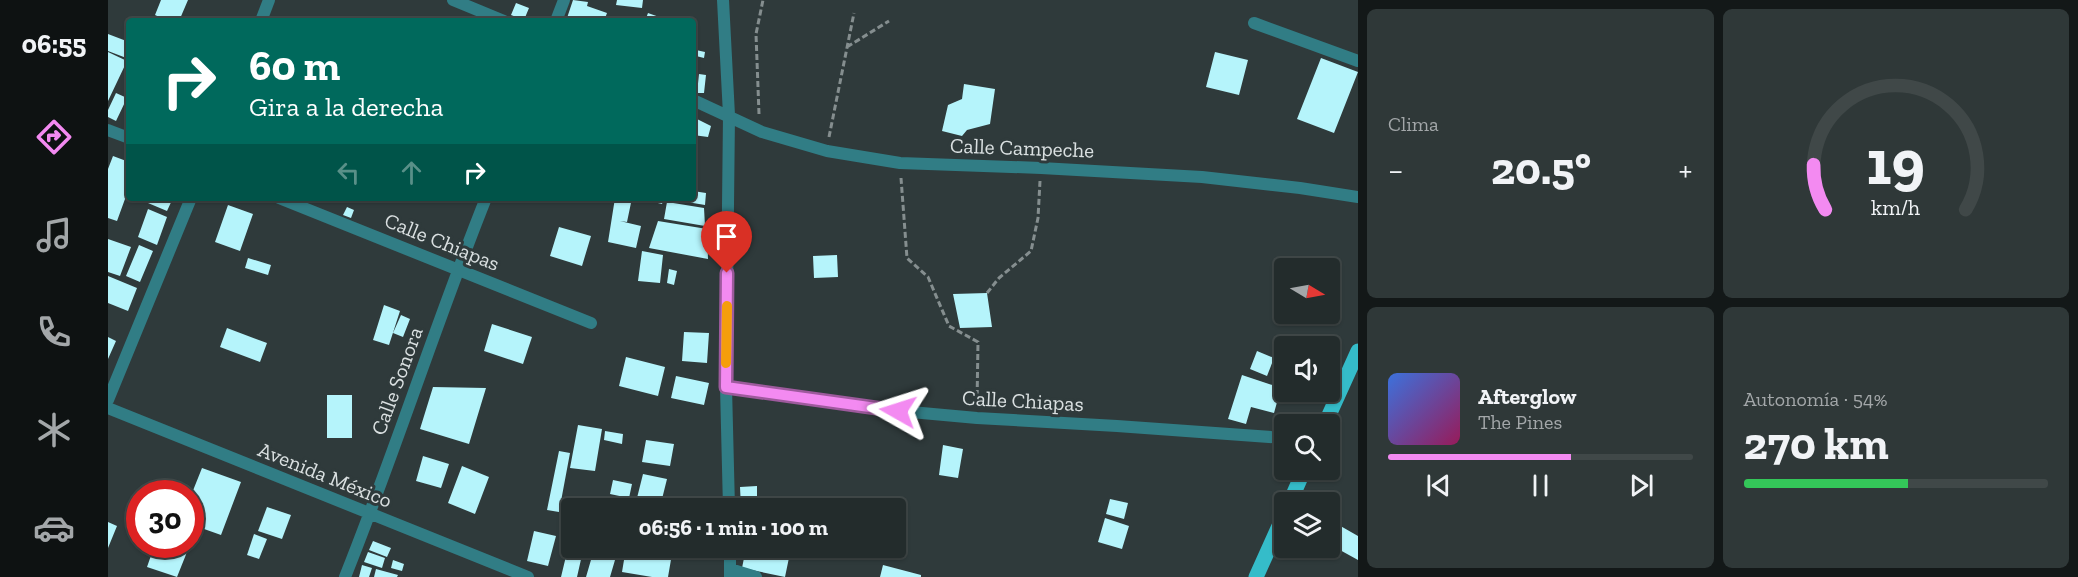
<!DOCTYPE html>
<html lang="es">
<head>
<meta charset="utf-8">
<style>
  :root { --surface:#232c2c; --page:#2f3838; --text:#f1f3f6; --muted:#a3a7a9; --line:#404848; --accent:#f38af1 }
  body { margin:0; font-family:"Zilla Slab",serif; background:var(--page); color:var(--text); height:100vh; display:flex; flex-direction:column; font-size:22px; white-space:nowrap }
  * { box-sizing:border-box; margin:0 }
  p { font-size:20px; color:var(--muted) }
  .icon { flex:none; width:33px; height:33px; fill:none; stroke:currentColor; stroke-width:2; stroke-linecap:round; stroke-linejoin:round }
  .map { position:relative; flex:1; overflow:hidden }
  .panel { display:flex; flex-direction:column; gap:9px; padding:9px; background:#131818; width:720px }
  .panel>* { flex:none }
  .guide { position:absolute; left:18px; top:18px; width:570px; height:183px; border-radius:6px; box-shadow:0 2px 4px #0004,0 0 0 2px var(--line); background:#00695c; color:#fff; overflow:hidden }
  .needle { width:39px; rotate:100deg }
  .tools { position:absolute; left:1166px; top:258px; display:grid; gap:12px }
  .tools a { display:grid; place-items:center; width:66px; height:66px; border-radius:6px; background:var(--surface); box-shadow:0 2px 4px #0004,0 0 0 2px var(--line); font-size:30px }
  .speed { position:absolute; left:18px; top:480px; display:flex; gap:12px; font-size:30px; font-weight:700; text-align:center }
  .speed>* { display:grid; place-content:center; width:78px; height:78px; border-radius:50%; background:var(--surface); box-shadow:0 2px 4px #0004,0 0 0 2px var(--line); line-height:1 }
  .speed .limit { border:9px solid #d22; background:#fff; color:#111 }
  .pin { position:absolute; display:grid; place-items:center; width:51px; height:51px; color:#fff; margin:-62px -26px; border-radius:50% 50% 50% 0; rotate:-45deg; box-shadow:0 0 6px #0007 }
  .pin .icon { rotate:45deg }
  .me { position:absolute; width:66px; margin:-33px; rotate:276deg; stroke-linejoin:round; filter:drop-shadow(0 0 4px #0008) }
  .turn { display:flex; align-items:center; gap:21px; height:126px; padding:0 24px; font-size:27px }
  .turn .icon { width:78px; height:78px; stroke-width:2.5 }
  .turn b { display:block; font-size:42px; line-height:51px }
  .lanes { display:flex; align-items:center; height:57px; padding:0 24px; background:#0003; justify-content:center; gap:30px; direction:ltr }
  .lanes .off { opacity:.35 }
  .big { font-size:45px; font-weight:800; line-height:1.1 }
  .panel .card { flex:1; display:flex; flex-direction:column; justify-content:center; gap:9px; min-width:0; padding:0 21px; border-radius:9px; background:var(--page) }
  .panel .dial { align-items:center; gap:0 }
  .dial svg { height:156px; overflow:visible; fill:none; stroke:var(--line); stroke-width:7; stroke-linecap:round; text-anchor:middle }
  .dial text { fill:var(--text); stroke:none }
  .song { display:flex; align-items:center; gap:18px }
  .cover { width:72px; height:72px; border-radius:9px; background:linear-gradient(135deg,hsl(220 70% 55%),hsl(330 70% 35%)) }
  .played { height:6px; border-radius:3px; background:linear-gradient(90deg,var(--accent) 60%,var(--line) 60%) }
  .keys { display:flex; justify-content:space-around; direction:ltr }
  .heat { display:flex; justify-content:space-between; align-items:center; font-size:33px; direction:ltr }
  .charge { height:9px; border-radius:4px; background:linear-gradient(90deg,#34c759 54%,var(--line) 0) }
  .panel .tiles { flex:1; display:grid; gap:9px; grid-template-columns:repeat(2,1fr) }
  .trip { position:absolute; left:453px; top:498px; width:345px; height:60px; border-radius:6px; background:var(--surface); box-shadow:0 2px 4px #0004,0 0 0 2px var(--line); font-weight:800; line-height:60px; text-align:center }
  main { display:flex; flex:1; min-height:0 }
  .menu { display:flex; flex-direction:column; width:108px; justify-content:space-around; align-items:center; background:#0e1212; color:var(--muted) }
  .menu .icon { width:42px; height:42px }
  .menu .current { color:var(--accent) }
  .menu b { font-size:27px; color:var(--text) }
  .map>svg:first-child { display:block }
  .building { fill:#b5f4fb }
  .lines { fill:none; stroke-linecap:round; stroke-linejoin:round }
  .path { stroke:#858e8f; stroke-width:3; stroke-dasharray:6 3; stroke-linecap:butt }
  .street { stroke:#317d85; stroke-width:12 }
  .primary { stroke:#35bcc9; stroke-width:15 }
  .route-casing { stroke:#9e5a9d; stroke-width:15 }
  .route { stroke:#f38af1; stroke-width:10 }
  .slow { stroke:#f59e0b; stroke-width:10 }
  .labels { text-anchor:middle; stroke-width:6; stroke-linejoin:round; paint-order:stroke }
  .street-label { font-size:21px; fill:#dae0e1; stroke:#2f3a3b }
</style>
</head>
<body>
<main>
<nav class="menu">
<b>06:55</b>
<svg class="icon current" aria-label="directions" viewBox="0 0 24 24"><path d="M12 3l9 9-9 9-9-9zM9 14v-3h6M13 9l2 2-2 2"/></svg>
<svg class="icon" aria-label="music" viewBox="0 0 24 24"><path d="M9 18V5l10-2v13"/><circle cx="6" cy="18" r="3"/><circle cx="16" cy="16" r="3"/></svg>
<svg class="icon" aria-label="phone" viewBox="0 0 24 24"><path d="M5 4h4l2 5-3 2q2 4 5 5l2-3 5 2v4C11 20 4 13 5 4z"/></svg>
<svg class="icon" aria-label="climate" viewBox="0 0 24 24"><path d="M12 3v18M4 7l16 10M4 17L20 7"/></svg>
<svg class="icon" aria-label="car" viewBox="0 0 24 24"><path d="M5 17H2v-5l4-1 3-4h7l3 4 3 1v5h-3M9 17h6M6 11h13"/><circle cx="7" cy="17" r="2"/><circle cx="17" cy="17" r="2"/></svg>
</nav>
<div class="map">
<svg width="1250" height="577" viewBox="0 0 1250 577">
  <rect width="100%" height="100%" fill="#2f3a3b"/>
  <path class="building" d="M53,0H80L71,21H60L47,15Z
    M465,0L480,2L479,6L499,13L496,21H458Z
    M509,0H535L534,8L508,5Z
    M408,3L421,8L416,20L403,15Z
    M540,13L554,18L552,21H537Z
    M0,34L21,42V59L0,51Z
    M588,50L597,52L596,58L588,56Z
    M0,52L19,61L0,101Z
    M1107,52L1140,60L1131,95L1098,87Z
    M1213,58L1250,72L1226,133L1189,119Z
    M591,74L598,75L596,93H589Z
    M856,84L887,89L882,124L859,130L854,136L834,131L840,105L854,99Z
    M8,93L19,98L8,121L0,117V110Z
    M585,117L603,126L600,137L585,135Z
    M585,138L589,139L586,155H585Z
    M5,156L21,162V188L9,221L0,218V169Z
    M585,191L598,193L597,205L561,199L585,198Z
    M42,198H65L59,211L40,203Z
    M507,198H524L519,222L512,221L533,226L528,248L500,242Z
    M529,198H556L554,204Z
    M559,202L596,208L597,226L556,219Z
    M120,205L145,214L132,251L107,242Z
    M239,207L246,210L243,218L235,215Z
    M40,209L59,217L49,245L30,237Z
    M550,221L599,229L600,259L541,248Z
    M451,227L483,236L474,266L442,256Z
    M0,239L23,247L12,276L0,272Z
    M31,245L45,251L32,282L18,276Z
    M534,251L555,255L552,283L530,281Z
    M729,255L730,277L706,278L705,256Z
    M140,258L163,265L160,275L137,268Z
    M561,269L569,271L566,285L559,283Z
    M0,276L29,288L20,311L0,303Z
    M879,293L884,327L852,328L845,294Z
    M276,305L292,311L281,345L265,340Z
    M293,315L302,319L295,337L285,333Z
    M384,324L424,337L415,364L376,351Z
    M119,328L159,343L152,362L112,347Z
    M576,332L601,333L599,363L574,361Z
    M0,337L8,341L0,359Z
    M1149,351L1166,358L1159,376L1142,369Z
    M518,357L557,367L550,396L511,386Z
    M1134,375L1173,388L1166,413L1143,407L1138,424L1120,419Z
    M568,376L601,383L596,405L563,398Z
    M325,387L378,388L361,444L312,429Z
    M219,395H244V438H219Z
    M470,425L494,429L487,471L462,468Z
    M497,431L515,434L514,444L496,440Z
    M538,440L566,444L562,466L534,462Z
    M835,445L855,449L850,478L831,475Z
    M451,451L462,453L451,512L439,510Z
    M315,456L341,464L333,488L308,481Z
    M354,466L381,477L367,514L340,503Z
    M94,468L133,482L113,535L82,524V498Z
    M535,474L559,479L553,503L529,498Z
    M505,480L524,484L521,498L502,494Z
    M649,486V508H633L632,487Z
    M1002,499L1020,503L1016,519L998,514Z
    M159,507L183,515L174,539L150,531Z
    M997,518L1021,526L1014,549L990,542Z
    M0,522L9,526L0,548Z
    M1229,524L1250,536V560L1221,544V540Z
    M426,531L448,536L440,566L419,561Z
    M146,534L159,539L151,559L139,555Z
    M265,541L283,548L279,557L261,550Z
    M47,544H75L81,547L69,577L39,567Z
    M518,548H565L560,577H544L514,572Z
    M638,548H683L677,577L634,568Z
    M260,552L277,558L274,568L256,562Z
    M459,552L474,555L469,577H453Z
    M485,553L507,560L502,577H478Z
    M285,560L296,564L294,571L283,568Z
    M254,565L264,568L261,577H251Z
    M775,565L813,575V577H772Z
    M268,569L290,575L289,577H266Z"/>
  <g class="lines">
    <path class="path" d="M739,47L781,21
      M651,114L648,34L655,0
      M721,137L746,13
      M793,178L799,258L820,277L841,326L870,342L869,404
      M879,293L891,278L923,251L930,218L932,181"/>
    <path class="street" d="M345,0L396,21
      M615,0L621,115L618,387L621,508
      M153,21L161,0
      M448,21L456,0
      M1146,23L1250,61
      M585,100L654,132L719,151L792,163L933,168L1094,177L1192,188L1250,197
      M0,130L21,138
      M171,198L483,323
      M618,387L770,409L869,418L1009,426L1176,438
      M0,400L83,198
      M0,408L420,577
      M622,548V577
      M622,569L648,577
      M237,577C287,452 328,323 378,198"/>
    <path class="primary" d="M1217,424L1250,351
      M1182,502L1196,470
      M1148,577L1176,515"/>
  </g>
  <g class="lines">
    <g class="route-casing">
      <path id="route" d="M619,273L618,387L790,411"/>
    </g>
    <use href="#route" class="route"/>
    <path class="slow" d="M618,363L619,306"/>
  </g>
  <g class="labels">
    <g class="street-label">
      <text transform="translate(914 148) rotate(2)" y="7">Calle Campeche</text>
      <text transform="translate(334 242) rotate(22)" y="7">Calle Chiapas</text>
      <text transform="translate(289 381) rotate(-70)" y="7">Calle Sonora</text>
      <text transform="translate(915 401) rotate(3)" y="7">Calle Chiapas</text>
      <text transform="translate(217 475) rotate(22)" y="7">Avenida México</text>
    </g>
  </g>
</svg>
<div class="tools">
<a><svg class="needle" viewBox="-14 -14 28 28"><path d="M0-13l5 13h-10z" fill="#e53935"/><path d="M0 13l5-13h-10z" fill="#a3a7a9"/></svg></a>
<a><svg class="icon" aria-label="sound" viewBox="0 0 24 24"><path d="M4 9h4l5-4v14l-5-4H4zM17 9q2 3 0 6"/></svg></a>
<a><svg class="icon" aria-label="search" viewBox="0 0 24 24"><circle cx="10" cy="10" r="6"/><path d="M15 15l6 6"/></svg></a>
<a><svg class="icon" aria-label="layers" viewBox="0 0 24 24"><path d="M12 4l9 5-9 5-9-5zM3 14l9 5 9-5"/></svg></a>
</div>
<div class="speed"><div class="limit">30</div></div>
<div class="pin" style="left:619px;top:273px;background:#d93025"><svg class="icon" aria-label="arrive" viewBox="0 0 24 24"><path d="M6 21V4h12l-3 4 3 4H6"/></svg></div>
<svg class="me" style="left:790px;top:411px" viewBox="-20 -20 40 40"><path d="M0-17L14 15 0 8-14 15z" fill="#f38af1" stroke="#fff" stroke-width="4"/></svg>
<div class="trip">06:56 · 1 min · 100 m</div>
<div class="guide">
<div class="turn"><svg class="icon" aria-label="right" viewBox="0 0 24 24"><path d="M7 20v-9h11M14 6l5 5-5 5"/></svg><div><b>60 m</b>Gira a la derecha</div></div>
<div class="lanes"><svg class="icon off" aria-label="left" viewBox="0 0 24 24"><path d="M17 20v-9H6M10 6l-5 5 5 5"/></svg><svg class="icon off" aria-label="ahead" viewBox="0 0 24 24"><path d="M12 20V5M6 11l6-6 6 6"/></svg><svg class="icon" aria-label="right" viewBox="0 0 24 24"><path d="M7 20v-9h11M14 6l5 5-5 5"/></svg></div>
</div>
</div>
<section class="panel">
<div class="tiles">
<div class="card"><p>Clima</p>
<div class="heat"><a>−</a><b class="big">20.5°</b><a>+</a></div>
</div>
<div class="card dial"><svg viewBox="0 0 100 80">
<path d="M14 69A42 42 0 1 1 86 69"/>
<path d="M14 69A42 42 0 0 1 8 46" stroke="#f38af1"/>
<text x="50" y="56" font-size="32" font-weight="700">19</text>
<text x="50" y="72" font-size="11">km/h</text>
</svg></div>
<div class="card">
<div class="song"><i class="cover"></i><div><b>Afterglow</b><p>The Pines</p></div></div>
<div class="played"></div>
<div class="keys"><svg class="icon" aria-label="previous" viewBox="0 0 24 24"><path d="M18 5L8 12l10 7zM5 5v14"/></svg><svg class="icon" aria-label="pause" viewBox="0 0 24 24"><path d="M8 5v14M16 5v14"/></svg><svg class="icon" aria-label="next" viewBox="0 0 24 24"><path d="M6 5l10 7-10 7zM19 5v14"/></svg></div>
</div>
<div class="card"><p>Autonomía · 54%</p><b class="big">270 km</b><div class="charge"></div></div>
</div>
</section>
</main>
</body>
</html>
